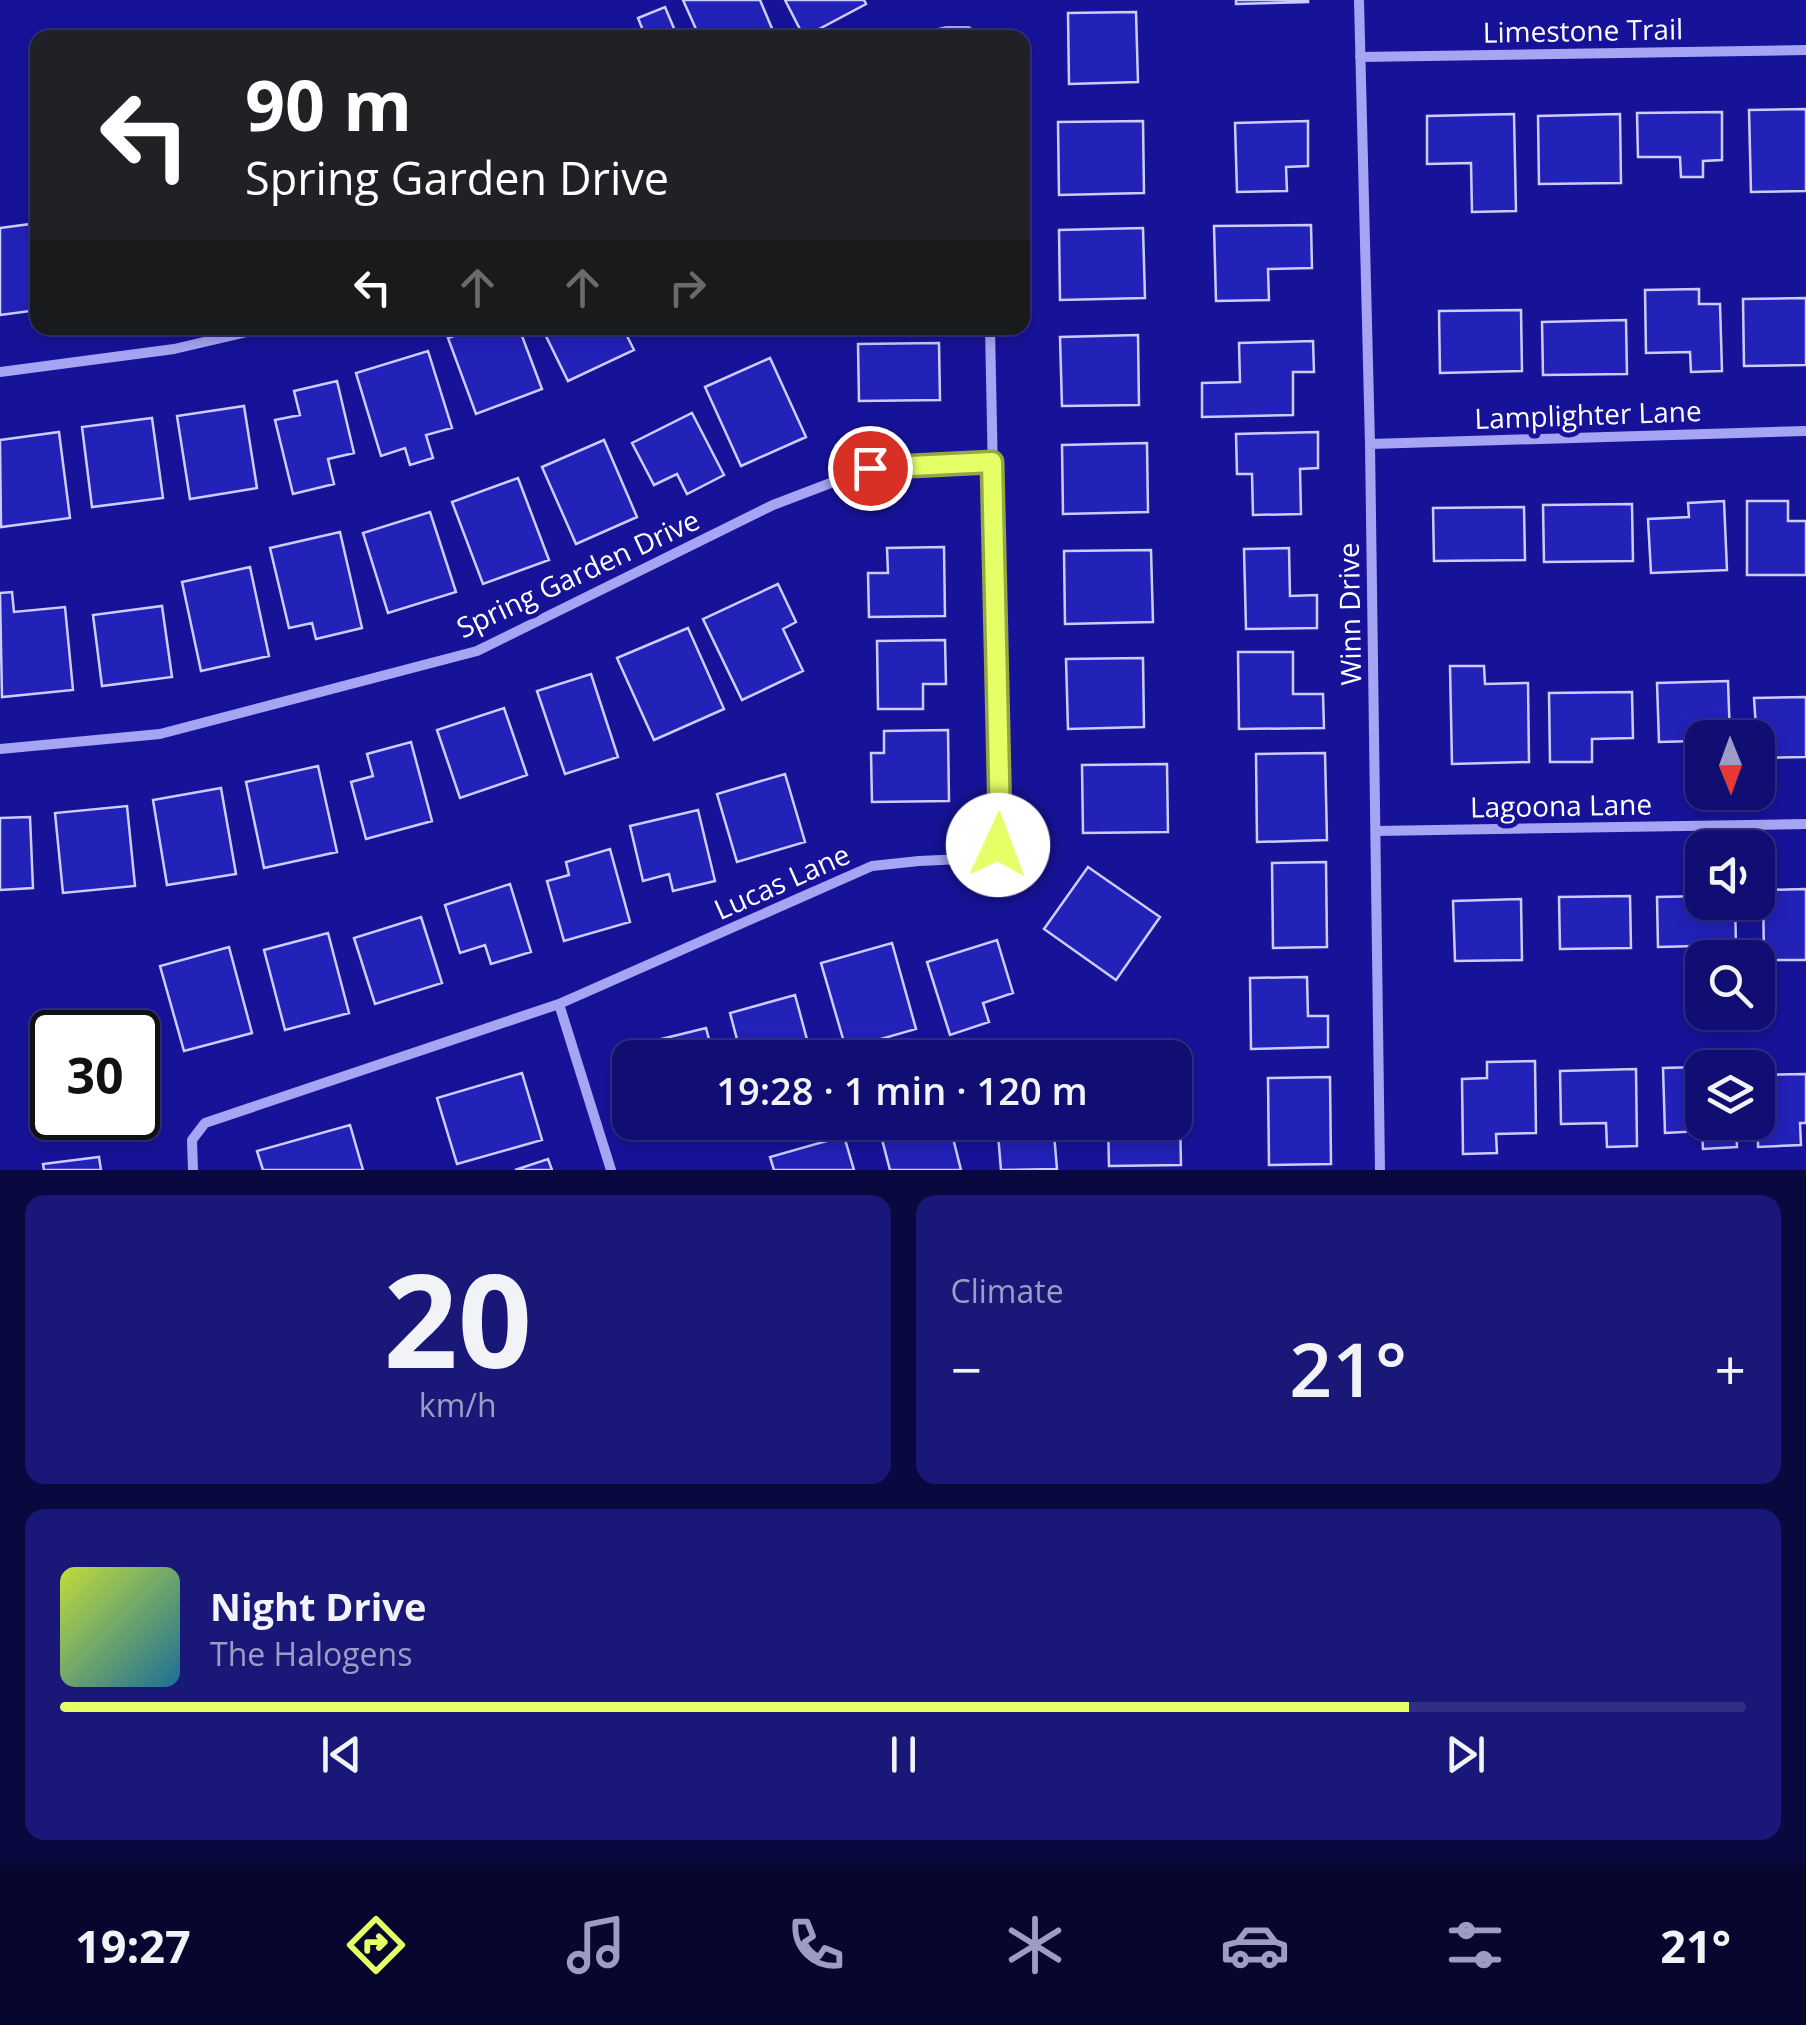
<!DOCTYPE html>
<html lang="en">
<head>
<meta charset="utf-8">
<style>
  :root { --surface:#100e73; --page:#191778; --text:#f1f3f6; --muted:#9c9cc4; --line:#302e85; --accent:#e5ff67 }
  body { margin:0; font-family:"Open Sans",sans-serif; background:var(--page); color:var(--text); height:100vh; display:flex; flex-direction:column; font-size:38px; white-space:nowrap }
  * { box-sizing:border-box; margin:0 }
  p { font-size:32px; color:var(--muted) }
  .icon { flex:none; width:55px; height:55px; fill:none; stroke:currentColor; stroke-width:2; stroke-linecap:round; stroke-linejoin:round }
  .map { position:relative; height:1170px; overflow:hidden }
  .details { display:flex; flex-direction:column; gap:25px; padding:25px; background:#09083f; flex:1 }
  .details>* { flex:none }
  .guide { position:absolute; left:30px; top:30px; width:1000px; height:305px; border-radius:20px; box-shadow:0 5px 15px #0003,0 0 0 2px var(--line); background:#202124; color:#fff; overflow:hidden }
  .needle { width:65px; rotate:179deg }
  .tools { position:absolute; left:1685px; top:720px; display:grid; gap:20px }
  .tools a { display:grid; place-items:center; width:90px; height:90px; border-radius:20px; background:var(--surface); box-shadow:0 5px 15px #0003,0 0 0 2px var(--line); font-size:50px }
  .speed { position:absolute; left:30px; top:1010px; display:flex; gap:20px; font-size:50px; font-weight:700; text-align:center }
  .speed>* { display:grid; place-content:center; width:130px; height:130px; border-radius:50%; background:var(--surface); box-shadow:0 5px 15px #0003,0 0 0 2px var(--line); line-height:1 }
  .speed .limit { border:5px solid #111; border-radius:15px; background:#fff; color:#111 }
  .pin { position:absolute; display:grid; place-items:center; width:85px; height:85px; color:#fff; margin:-42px; border:5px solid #fff; border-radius:50%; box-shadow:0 2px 10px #0007 }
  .me { position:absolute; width:110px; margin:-55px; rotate:2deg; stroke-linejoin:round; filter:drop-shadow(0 0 8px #0008) }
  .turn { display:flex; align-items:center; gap:35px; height:210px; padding:0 50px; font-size:45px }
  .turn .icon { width:130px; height:130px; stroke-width:2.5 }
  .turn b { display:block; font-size:70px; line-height:85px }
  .lanes { display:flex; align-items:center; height:95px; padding:0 50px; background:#0003; justify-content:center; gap:50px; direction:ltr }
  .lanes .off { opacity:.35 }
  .big { font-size:75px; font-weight:600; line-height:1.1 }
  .details .card { flex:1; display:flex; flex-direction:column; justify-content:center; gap:15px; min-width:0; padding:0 35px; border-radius:20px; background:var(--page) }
  .details .dial { align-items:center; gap:0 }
  .dial b { font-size:130px; line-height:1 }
  .song { display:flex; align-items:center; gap:30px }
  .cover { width:120px; height:120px; border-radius:15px; background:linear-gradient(135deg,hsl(70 70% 55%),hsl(200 70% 35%)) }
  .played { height:10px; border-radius:5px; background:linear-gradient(90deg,var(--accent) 80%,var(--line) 80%) }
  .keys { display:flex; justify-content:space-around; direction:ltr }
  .heat { display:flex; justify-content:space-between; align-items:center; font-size:55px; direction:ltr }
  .details .tiles { flex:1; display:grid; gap:25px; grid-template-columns:1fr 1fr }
  .card:last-child { grid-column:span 2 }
  .trip { position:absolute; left:612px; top:1040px; width:580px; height:100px; border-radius:20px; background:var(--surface); box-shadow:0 5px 15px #0003,0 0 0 2px var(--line); font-weight:600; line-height:100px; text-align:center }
  .tabs { display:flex; height:160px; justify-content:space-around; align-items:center; background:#06062e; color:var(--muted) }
  .tabs .icon { width:70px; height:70px }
  .tabs .active { color:var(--accent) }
  .tabs b { font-size:45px; color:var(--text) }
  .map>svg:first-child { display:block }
  .building { fill:#2221b8; stroke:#cdcdfd; stroke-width:2.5 }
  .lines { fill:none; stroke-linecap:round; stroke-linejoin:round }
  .street { stroke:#a6a5f3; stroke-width:10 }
  .route-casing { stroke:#95a643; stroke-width:25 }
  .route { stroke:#e5ff67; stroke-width:18 }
  .labels { text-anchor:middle; stroke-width:10; stroke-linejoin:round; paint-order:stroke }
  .street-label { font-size:28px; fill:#fff; stroke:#161399 }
</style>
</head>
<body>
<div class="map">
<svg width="1806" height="1170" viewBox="0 0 1806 1170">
  <rect width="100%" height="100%" fill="#161399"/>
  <path class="building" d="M683,0H760L776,38H700Z
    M785,0H864L866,4L804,37Z
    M1236,0H1308V2L1236,4Z
    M665,7L678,38H646L638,18Z
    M1136,12L1138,82L1069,84L1068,13Z
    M1806,109V191L1751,192L1749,110Z
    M1722,112V160L1703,161V177H1681L1680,157H1638L1637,113Z
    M1514,114L1516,211L1472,212L1471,163L1427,164V116Z
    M1620,114L1621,183L1539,184L1538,116Z
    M1143,121L1144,193L1059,195L1058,122Z
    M1308,121V166L1286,167L1287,191L1237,192L1235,123Z
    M38,223V310L0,315V228Z
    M1311,225L1312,268L1268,269L1269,300L1216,301L1214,226Z
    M1143,228L1145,298L1060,300L1059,230Z
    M1699,289V304H1720L1722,371L1691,372L1690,352L1646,353L1645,290Z
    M1806,298V365L1744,366L1743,299Z
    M1521,310L1522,371L1440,373L1439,311Z
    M1626,320L1627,374L1543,375L1542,322Z
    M476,328H519L542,389L476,414L448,338Z
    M542,328H623L634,350L568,381Z
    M1138,335L1139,405L1062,406L1060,337Z
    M1313,341L1314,372H1293V415L1202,417V383L1240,382L1239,343Z
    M939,343L940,400L859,401L858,344Z
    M428,351L452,428L426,435L433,458L410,465L405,448L381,456L356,373Z
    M770,358L806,437L741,466L705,387Z
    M337,381L354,453L328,459L334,484L293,494L275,420L300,415L294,391Z
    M244,406L257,488L190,499L177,416Z
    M692,413L724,475L687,494L677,474L654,485L632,443Z
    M152,418L163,498L92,507L82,427Z
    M59,432L70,518L1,527L0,440Z
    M1318,432V468L1300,469L1301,514L1253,515L1252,474H1237L1236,434Z
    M604,440L637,517L576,544L542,467Z
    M1147,443L1148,512L1063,514L1062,445Z
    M518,478L549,560L483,584L452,502Z
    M1724,501L1727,570L1651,573L1648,519L1689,517L1688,503Z
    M1747,501H1788V521H1806V575H1747Z
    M1632,504L1633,561L1544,562L1543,505Z
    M1524,507L1525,560L1434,561L1433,508Z
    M430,512L456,592L388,613L363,533Z
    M340,532L362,628L316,639L312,623L289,628L270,548Z
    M944,547L945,616L869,617L868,573H888L887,548Z
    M1289,548L1290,596L1317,595V628L1246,629L1244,549Z
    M1151,550L1153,622L1065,624L1064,551Z
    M250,567L269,656L201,671L182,582Z
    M778,584L796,622L783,629L803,671L742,700L703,619Z
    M12,592L14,612L65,607L73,690L2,697L0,593Z
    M162,606L172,677L102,686L93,615Z
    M688,628L724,709L654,740L617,658Z
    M945,640L946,684H923V709H878L877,641Z
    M1238,652H1293V694H1323L1324,728L1239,729Z
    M1143,658L1144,727L1068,729L1066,659Z
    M1450,666H1484L1485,684L1528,683L1529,762L1452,764Z
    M591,674L618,757L565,774L537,691Z
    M1728,681L1730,738H1702V760H1695V741L1659,742L1657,683Z
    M1632,692L1633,738L1592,739V762H1550L1549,693Z
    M1806,697V757L1758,758L1754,698Z
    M504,708L527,775L460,798L437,730Z
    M948,730L949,801L872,802L871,753H884V731Z
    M411,742L432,821L366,839L351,782L373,776L367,754Z
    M1325,753L1327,840L1257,842L1256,754Z
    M1167,764L1168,832L1083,833L1082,765Z
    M318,766L337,852L264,868L246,782Z
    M785,774L805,842L737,862L717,794Z
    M221,788L236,874L167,885L153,800Z
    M127,806L135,886L63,893L55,813Z
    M698,810L715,881L673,891L669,874L643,881L630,826Z
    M30,817L33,888L0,890V818Z
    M610,849L630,922L564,941L547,881L569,875L566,862Z
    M1326,862L1327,947L1273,948L1272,863Z
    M1088,867L1160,917L1116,980L1044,929Z
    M510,884L531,952L491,964L485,945L460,953L445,905Z
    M1806,889V960H1764L1763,890Z
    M1630,896L1631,948L1560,949L1559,897Z
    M1702,896V902H1735L1736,945L1658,947L1657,897Z
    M1521,899L1522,960L1455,961L1453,901Z
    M421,917L442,983L375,1004L354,938Z
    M328,933L349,1013L285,1030L264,950Z
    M997,940L1013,993L983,1003L989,1022L950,1035L927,962Z
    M892,943L916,1029L846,1049L821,963Z
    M229,947L252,1033L184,1051L160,966Z
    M1307,977L1308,1016H1328V1047L1251,1049L1250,978Z
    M795,995L812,1058H742L730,1013Z
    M68,1014L109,1032H60Z
    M706,1028L714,1058H636L633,1046Z
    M138,1046L156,1055L138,1095Z
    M52,1048V1098L33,1089Z
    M1535,1061L1536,1133L1496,1134L1497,1153L1463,1154L1462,1079L1487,1078V1062Z
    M1735,1066V1068H1702V1122H1736L1737,1147L1703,1149L1702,1131L1665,1133L1663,1068Z
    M1636,1069L1637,1146L1607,1147L1606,1123L1561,1124L1560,1071Z
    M522,1073L542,1140L457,1164L437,1098Z
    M1175,1074H1179L1181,1165L1109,1166L1108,1122H1175Z
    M1806,1074V1123H1800L1801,1145L1758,1147V1075Z
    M1330,1077L1331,1164L1269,1165L1268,1078Z
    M94,1118H127L121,1130Z
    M885,1122H949L961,1170H890L878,1124Z
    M997,1122H1053L1057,1169L1001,1170Z
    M350,1125L363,1170H263L257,1151Z
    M844,1136L854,1170H774L770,1157Z
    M99,1157L101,1170H44L43,1164Z
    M548,1159L552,1170H515Z"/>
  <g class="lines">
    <path class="street" d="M1359,0L1370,444L1380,1170
      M918,38L946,31H968L973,38
      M1360,57L1806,50
      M0,372L174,349L264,328
      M1370,444L1806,431
      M0,749L160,734L477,651L773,505L870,468L992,462
      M1376,831L1806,824
      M559,1004L611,1170
      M193,1170L192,1140L205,1123L559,1004L872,866L919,861L985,858L998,845L1000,822L990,328"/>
  </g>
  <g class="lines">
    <g class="route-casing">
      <path id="route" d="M870,468L992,462L1000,822L998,845"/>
    </g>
    <use href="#route" class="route"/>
  </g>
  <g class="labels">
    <g class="street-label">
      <text transform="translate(1583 31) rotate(-1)" y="10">Limestone Trail</text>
      <text transform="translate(1588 415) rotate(-2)" y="10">Lamplighter Lane</text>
      <text transform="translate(578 574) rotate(-25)" y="10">Spring Garden Drive</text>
      <text transform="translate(1350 614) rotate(-91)" y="10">Winn Drive</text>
      <text transform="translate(1561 806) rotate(-1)" y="10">Lagoona Lane</text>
      <text transform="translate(782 882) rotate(-24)" y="10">Lucas Lane</text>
    </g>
  </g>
</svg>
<div class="tools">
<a><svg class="needle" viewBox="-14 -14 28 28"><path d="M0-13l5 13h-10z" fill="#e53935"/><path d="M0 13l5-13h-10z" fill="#9c9cc4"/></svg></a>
<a><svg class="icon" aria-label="sound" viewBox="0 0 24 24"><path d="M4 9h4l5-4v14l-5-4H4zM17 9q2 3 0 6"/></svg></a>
<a><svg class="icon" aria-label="search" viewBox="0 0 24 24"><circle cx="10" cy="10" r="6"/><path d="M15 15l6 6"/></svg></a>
<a><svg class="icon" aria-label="layers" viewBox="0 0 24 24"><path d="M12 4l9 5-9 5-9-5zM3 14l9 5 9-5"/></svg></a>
</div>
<div class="speed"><div class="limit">30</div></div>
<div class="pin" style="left:870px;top:468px;background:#d93025"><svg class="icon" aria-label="arrive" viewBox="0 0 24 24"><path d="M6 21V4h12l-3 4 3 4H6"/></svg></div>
<svg class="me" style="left:998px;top:845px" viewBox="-20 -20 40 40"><circle r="19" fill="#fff"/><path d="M0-13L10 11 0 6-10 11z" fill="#e5ff67"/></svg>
<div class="trip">19:28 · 1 min · 120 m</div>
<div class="guide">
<div class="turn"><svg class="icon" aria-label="left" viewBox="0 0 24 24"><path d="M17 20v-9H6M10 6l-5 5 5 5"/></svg><div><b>90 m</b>Spring Garden Drive</div></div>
<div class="lanes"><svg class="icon" aria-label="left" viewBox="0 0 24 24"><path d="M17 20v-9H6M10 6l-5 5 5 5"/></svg><svg class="icon off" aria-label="ahead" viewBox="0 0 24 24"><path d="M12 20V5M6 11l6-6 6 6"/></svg><svg class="icon off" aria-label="ahead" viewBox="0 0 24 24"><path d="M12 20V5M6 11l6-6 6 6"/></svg><svg class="icon off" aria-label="right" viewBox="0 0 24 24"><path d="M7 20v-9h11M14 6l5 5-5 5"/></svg></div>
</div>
</div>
<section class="details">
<div class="tiles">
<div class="card dial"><b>20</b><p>km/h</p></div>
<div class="card"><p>Climate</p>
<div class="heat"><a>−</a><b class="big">21°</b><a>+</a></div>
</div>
<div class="card">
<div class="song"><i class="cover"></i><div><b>Night Drive</b><p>The Halogens</p></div></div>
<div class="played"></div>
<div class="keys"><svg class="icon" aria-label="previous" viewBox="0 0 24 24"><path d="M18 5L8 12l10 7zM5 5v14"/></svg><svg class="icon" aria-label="pause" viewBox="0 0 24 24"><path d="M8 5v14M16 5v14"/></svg><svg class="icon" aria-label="next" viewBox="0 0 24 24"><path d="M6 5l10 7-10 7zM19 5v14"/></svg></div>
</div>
</div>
</section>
<nav class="tabs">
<b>19:27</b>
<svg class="icon active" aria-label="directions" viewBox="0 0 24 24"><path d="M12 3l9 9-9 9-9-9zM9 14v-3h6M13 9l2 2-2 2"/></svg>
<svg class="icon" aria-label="music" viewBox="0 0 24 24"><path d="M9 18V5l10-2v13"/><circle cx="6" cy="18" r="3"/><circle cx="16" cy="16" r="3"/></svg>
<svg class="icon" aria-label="phone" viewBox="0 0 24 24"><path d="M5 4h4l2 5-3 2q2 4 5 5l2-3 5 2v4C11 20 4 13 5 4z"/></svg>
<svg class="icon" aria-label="climate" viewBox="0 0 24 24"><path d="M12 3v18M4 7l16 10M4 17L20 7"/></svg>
<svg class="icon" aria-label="car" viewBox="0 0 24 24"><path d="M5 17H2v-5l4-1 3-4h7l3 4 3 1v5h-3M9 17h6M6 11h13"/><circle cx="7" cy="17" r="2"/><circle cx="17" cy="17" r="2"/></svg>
<svg class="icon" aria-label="filters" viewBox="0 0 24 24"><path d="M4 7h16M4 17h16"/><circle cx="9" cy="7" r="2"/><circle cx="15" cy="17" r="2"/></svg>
<b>21°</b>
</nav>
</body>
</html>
